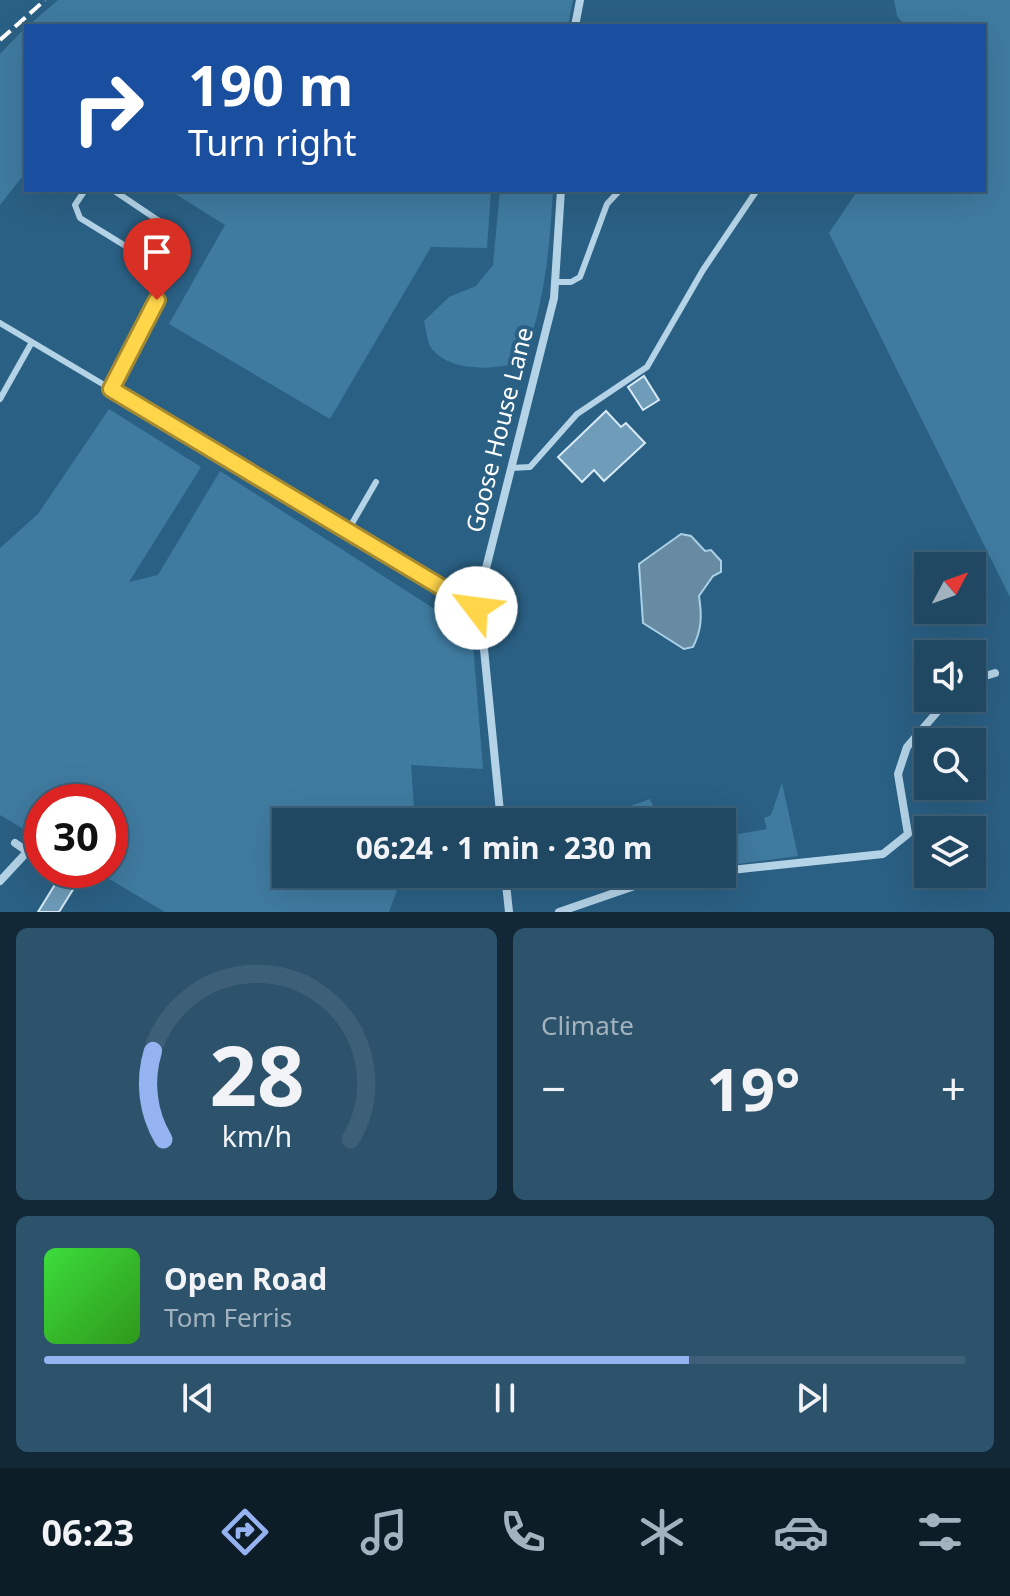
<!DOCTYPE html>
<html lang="en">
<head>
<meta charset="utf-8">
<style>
  :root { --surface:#204863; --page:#2d526c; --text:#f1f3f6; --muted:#a2b2be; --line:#3d6078; --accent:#95b2f1 }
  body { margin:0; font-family:"Noto Sans",sans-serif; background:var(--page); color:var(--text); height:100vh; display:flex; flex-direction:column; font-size:30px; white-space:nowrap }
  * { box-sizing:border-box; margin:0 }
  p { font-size:26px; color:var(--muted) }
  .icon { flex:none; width:44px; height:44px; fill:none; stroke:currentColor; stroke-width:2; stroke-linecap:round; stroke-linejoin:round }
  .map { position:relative; height:912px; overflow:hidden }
  .panel { display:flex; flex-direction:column; gap:16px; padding:16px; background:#122836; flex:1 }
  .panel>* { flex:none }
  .hud { position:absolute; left:24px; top:24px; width:962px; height:168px; border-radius:0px; box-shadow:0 8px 32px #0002,0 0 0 2px var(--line); background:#1a4fa0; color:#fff; overflow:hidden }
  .needle { width:52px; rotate:49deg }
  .tools { position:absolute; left:914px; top:552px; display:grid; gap:16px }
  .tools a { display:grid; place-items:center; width:72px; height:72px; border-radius:0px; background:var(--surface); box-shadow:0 8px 32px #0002,0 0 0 2px var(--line); font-size:40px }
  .speed { position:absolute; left:24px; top:784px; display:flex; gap:16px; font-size:40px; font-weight:700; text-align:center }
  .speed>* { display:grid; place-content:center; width:104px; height:104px; border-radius:50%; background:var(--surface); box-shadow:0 8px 32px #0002,0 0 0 2px var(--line); line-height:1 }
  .speed .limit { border:12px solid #d22; background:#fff; color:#111 }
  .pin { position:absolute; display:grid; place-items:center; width:68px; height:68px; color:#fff; margin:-82px -34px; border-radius:50% 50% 50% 0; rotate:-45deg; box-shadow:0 0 8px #0007 }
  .pin .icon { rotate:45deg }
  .me { position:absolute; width:88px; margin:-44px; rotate:300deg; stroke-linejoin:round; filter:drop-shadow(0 0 6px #0008) }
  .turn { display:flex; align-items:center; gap:28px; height:168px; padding:0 32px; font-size:36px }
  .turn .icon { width:104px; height:104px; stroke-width:2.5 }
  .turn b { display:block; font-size:56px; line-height:68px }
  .big { font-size:60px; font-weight:700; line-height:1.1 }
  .panel .widget { flex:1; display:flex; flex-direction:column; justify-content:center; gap:12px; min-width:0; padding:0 28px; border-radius:12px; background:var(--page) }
  .panel .dial { align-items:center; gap:0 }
  .dial svg { height:208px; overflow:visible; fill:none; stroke:var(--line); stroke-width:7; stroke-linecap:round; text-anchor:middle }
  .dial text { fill:var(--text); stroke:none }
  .song { display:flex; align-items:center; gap:24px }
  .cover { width:96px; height:96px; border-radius:12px; background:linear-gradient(135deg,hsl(120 70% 55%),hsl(110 70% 35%)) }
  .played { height:8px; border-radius:4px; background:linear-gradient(90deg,var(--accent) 70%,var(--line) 70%) }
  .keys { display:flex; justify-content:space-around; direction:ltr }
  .heat { display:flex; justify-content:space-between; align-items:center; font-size:44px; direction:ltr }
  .panel .tiles { flex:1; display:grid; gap:16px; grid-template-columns:1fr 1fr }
  .widget:last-child { grid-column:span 2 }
  .trip { position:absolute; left:272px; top:808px; width:464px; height:80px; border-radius:0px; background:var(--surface); box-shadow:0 8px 32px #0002,0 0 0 2px var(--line); font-weight:700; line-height:80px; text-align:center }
  .menu { display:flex; height:128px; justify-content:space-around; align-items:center; background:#0d1d28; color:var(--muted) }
  .menu .icon { width:56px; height:56px }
  .menu .current { color:var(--accent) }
  .menu b { font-size:36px; color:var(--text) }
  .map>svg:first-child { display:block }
  .green { fill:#3f7ba0 }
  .water { fill:#678ba2; stroke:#a9d0e7; stroke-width:2 }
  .building { fill:#6e9cb9; stroke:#d7eaf6; stroke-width:2 }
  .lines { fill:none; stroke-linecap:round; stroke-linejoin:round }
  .lane { stroke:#b4d3e7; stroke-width:6 }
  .street { stroke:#b4d3e7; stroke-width:8 }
  .rail { stroke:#fff; stroke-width:4; stroke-dasharray:14 6; stroke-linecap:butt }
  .route-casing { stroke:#a68a30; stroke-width:20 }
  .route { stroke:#ffd54a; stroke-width:14 }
  .labels { text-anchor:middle; stroke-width:8; stroke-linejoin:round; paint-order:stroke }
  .street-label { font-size:24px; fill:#fff; stroke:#2a6084 }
</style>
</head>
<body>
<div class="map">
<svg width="1010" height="912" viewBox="0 0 1010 912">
  <rect width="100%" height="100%" fill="#2a6084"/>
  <path class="green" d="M58,0H573L568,26H28Z
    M894,0H1010V597L829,233L858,190H984V26H905L897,16Z
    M26,27V172L0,205V54Z
    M169,190H491L487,248L431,247L330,419L169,324L225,225Z
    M500,190H553C549,257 545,297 524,361C498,370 448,374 430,346C427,340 426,329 424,321L449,297L476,286L493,265Z
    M109,409L201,467L129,582L158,575L220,471L433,608L452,622L473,645L483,769L411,765L415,822H286V874H403L389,912H165L94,870H110V802H42V840L0,815V548L38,514Z
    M782,783L798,856L722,866V837L767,829L764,818L771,815Z
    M650,799L657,815L681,811L684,822H586Z"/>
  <path class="water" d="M681,534L691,536L705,551L711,550L721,561V572L713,576L699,596C702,616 702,629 693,647L684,649L643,623L639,564Z"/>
  <path class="building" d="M644,376L659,400L643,410L628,387Z
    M606,411L621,427L626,423L645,443L604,481L594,470L582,482L558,457Z
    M64,870L82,875L59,912H38Z"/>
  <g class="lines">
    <path class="lane" d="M85,190L75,205L80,218L171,274
      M555,282H571L580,277L607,204L620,190
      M0,323L111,389L183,247L177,233L113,190
      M0,399L32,342
      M511,468L530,467L577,414L647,367L703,270L757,190
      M347,532L376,482"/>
    <path class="street" d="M575,26L580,0
      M111,389L476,608
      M972,680L995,673
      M501,822L484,649L476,608L554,298L561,190
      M15,843L40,860
      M722,871L883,854L908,834L898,774L907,747L949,698
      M505,874L509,912
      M0,881L27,852
      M559,912L649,881L700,874"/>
    <path class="rail" d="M0,40L45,0"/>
  </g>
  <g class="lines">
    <g class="route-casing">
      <path id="route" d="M157,300L111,389L476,608"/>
    </g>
    <use href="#route" class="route"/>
  </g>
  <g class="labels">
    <g class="street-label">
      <text transform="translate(500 430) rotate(-76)" y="8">Goose House Lane</text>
    </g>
  </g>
</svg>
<div class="tools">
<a><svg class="needle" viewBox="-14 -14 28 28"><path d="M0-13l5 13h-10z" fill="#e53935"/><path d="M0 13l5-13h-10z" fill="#a2b2be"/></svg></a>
<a><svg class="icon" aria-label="sound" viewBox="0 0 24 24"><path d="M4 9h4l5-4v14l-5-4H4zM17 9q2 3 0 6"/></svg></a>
<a><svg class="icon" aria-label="search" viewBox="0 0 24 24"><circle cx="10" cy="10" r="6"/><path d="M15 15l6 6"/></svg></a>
<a><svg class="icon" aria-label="layers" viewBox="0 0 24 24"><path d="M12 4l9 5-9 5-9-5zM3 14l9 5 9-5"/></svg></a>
</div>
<div class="speed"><div class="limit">30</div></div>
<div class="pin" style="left:157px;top:300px;background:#d93025"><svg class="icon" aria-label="arrive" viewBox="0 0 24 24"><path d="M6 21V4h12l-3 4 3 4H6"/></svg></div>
<svg class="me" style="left:476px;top:608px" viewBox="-20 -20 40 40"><circle r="19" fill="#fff"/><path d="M0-13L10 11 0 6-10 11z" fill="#ffd54a"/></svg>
<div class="trip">06:24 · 1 min · 230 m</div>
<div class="hud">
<div class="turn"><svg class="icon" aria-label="right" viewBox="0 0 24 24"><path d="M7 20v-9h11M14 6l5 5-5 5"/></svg><div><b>190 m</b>Turn right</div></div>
</div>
</div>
<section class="panel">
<div class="tiles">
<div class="widget dial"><svg viewBox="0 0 100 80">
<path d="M14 69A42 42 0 1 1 86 69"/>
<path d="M14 69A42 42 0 0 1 10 35" stroke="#95b2f1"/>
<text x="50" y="56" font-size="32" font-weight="700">28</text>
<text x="50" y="72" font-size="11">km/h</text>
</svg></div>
<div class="widget"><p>Climate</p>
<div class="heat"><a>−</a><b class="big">19°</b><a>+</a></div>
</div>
<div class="widget">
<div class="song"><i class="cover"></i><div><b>Open Road</b><p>Tom Ferris</p></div></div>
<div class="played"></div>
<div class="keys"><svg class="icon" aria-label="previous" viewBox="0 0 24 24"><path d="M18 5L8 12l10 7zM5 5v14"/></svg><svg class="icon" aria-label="pause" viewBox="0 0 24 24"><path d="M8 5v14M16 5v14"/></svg><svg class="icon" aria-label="next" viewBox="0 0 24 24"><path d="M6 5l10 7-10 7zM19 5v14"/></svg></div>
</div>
</div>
</section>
<nav class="menu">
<b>06:23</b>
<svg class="icon current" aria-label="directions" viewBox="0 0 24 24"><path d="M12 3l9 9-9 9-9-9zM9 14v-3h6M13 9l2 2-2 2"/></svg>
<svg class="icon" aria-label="music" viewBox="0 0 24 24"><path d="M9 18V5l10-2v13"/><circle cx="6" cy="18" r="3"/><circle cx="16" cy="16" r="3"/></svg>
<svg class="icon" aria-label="phone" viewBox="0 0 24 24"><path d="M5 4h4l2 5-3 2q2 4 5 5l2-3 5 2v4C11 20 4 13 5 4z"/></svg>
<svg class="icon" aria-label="climate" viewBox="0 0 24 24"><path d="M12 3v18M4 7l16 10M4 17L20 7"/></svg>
<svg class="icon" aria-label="car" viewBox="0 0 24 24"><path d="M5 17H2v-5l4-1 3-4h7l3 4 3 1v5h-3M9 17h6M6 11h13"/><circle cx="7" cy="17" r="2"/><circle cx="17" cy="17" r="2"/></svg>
<svg class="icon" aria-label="filters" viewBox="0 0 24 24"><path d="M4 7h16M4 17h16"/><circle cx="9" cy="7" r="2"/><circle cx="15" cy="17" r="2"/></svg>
</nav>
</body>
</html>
